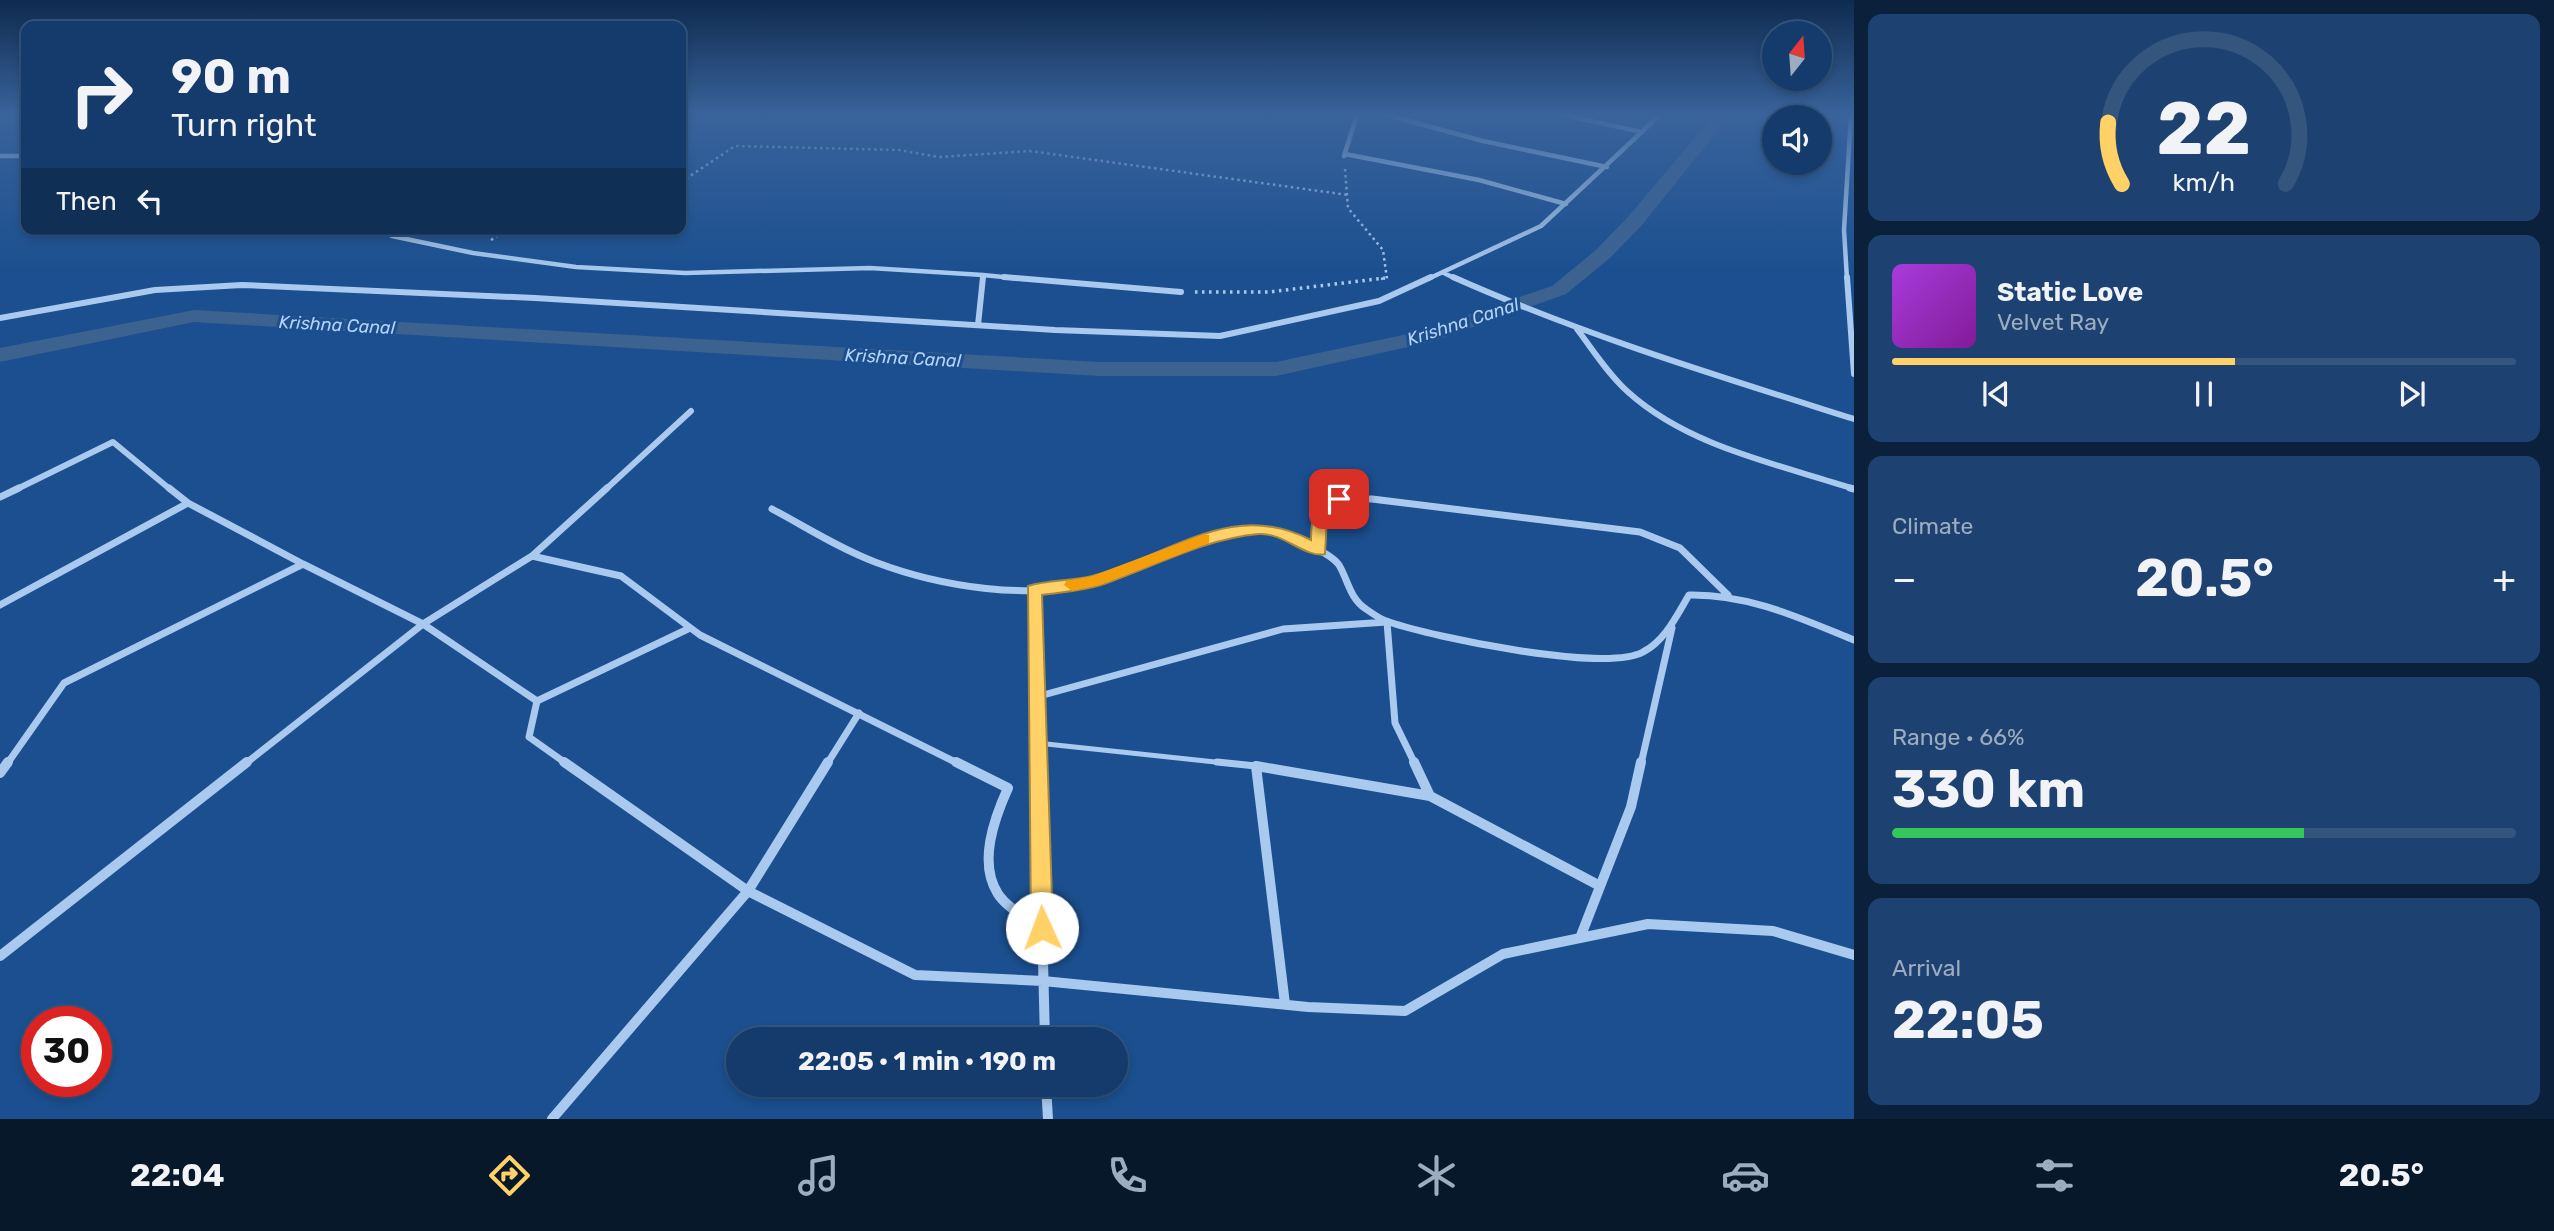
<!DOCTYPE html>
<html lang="en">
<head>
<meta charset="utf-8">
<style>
  :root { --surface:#143b6b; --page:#1d4271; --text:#f1f3f6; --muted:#9dadc1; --line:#33557e; --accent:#ffd166 }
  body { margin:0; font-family:Rubik,sans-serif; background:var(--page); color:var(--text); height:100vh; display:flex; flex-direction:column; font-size:26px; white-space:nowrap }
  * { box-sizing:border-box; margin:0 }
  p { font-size:23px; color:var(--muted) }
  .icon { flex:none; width:38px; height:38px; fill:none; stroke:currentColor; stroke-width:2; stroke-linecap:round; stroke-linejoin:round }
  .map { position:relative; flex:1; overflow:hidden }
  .sheet { display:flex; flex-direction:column; gap:14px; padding:14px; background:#0b203b; width:700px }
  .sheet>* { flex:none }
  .banner { position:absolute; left:21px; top:21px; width:665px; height:214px; border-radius:14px; box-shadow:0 4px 10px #0003,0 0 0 2px var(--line); background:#143b6b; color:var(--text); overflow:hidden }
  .needle { width:46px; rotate:17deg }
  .tools { position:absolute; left:1762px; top:21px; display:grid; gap:14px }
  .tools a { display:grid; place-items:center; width:70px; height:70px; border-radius:50%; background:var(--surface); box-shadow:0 4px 10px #0003,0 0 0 2px var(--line); font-size:35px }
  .speed { position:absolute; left:21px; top:1006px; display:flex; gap:14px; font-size:35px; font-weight:700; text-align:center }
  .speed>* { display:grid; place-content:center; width:91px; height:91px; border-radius:50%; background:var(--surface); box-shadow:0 4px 10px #0003,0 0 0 2px var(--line); line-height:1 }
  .speed .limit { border:10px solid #d22; background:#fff; color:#111 }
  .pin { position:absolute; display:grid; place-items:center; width:60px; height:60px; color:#fff; margin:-30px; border-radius:14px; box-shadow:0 4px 10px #0006 }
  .me { position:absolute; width:77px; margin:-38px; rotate:358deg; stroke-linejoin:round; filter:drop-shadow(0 0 5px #0008) }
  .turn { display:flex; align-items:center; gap:24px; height:147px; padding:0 35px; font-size:32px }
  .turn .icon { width:91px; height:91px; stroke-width:2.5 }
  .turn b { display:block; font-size:49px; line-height:60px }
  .then { display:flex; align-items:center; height:66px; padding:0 35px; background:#0003; gap:14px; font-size:26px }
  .big { font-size:52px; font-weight:700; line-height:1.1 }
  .sheet .card { flex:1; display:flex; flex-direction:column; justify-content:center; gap:10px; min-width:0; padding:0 24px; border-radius:14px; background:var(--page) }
  .sheet .dial { align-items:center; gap:0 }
  .dial svg { height:182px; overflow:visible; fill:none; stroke:var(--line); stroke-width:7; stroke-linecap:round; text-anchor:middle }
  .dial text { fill:var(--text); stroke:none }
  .song { display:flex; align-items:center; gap:21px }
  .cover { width:84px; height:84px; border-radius:10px; background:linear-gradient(135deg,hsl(280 70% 55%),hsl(290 70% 35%)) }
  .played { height:7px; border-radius:4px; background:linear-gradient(90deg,var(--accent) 55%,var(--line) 55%) }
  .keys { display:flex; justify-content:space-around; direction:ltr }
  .heat { display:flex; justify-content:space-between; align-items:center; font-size:38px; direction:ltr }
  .charge { height:10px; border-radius:5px; background:linear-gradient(90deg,#34c759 66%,var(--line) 0) }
  .trip { position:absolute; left:726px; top:1027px; width:402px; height:70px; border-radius:35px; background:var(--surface); box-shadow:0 4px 10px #0003,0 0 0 2px var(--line); font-weight:700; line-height:70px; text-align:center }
  .menu { display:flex; height:112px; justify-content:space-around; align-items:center; background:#08182b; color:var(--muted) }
  .menu .icon { width:49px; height:49px }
  .menu .active { color:var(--accent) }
  .menu b { font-size:32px; color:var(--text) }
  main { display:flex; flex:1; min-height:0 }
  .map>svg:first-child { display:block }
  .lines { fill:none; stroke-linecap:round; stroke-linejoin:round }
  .canal { fill:#3c6290; fill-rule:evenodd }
  .path-far1 { stroke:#a9c9ee; stroke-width:2.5; stroke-dasharray:2.5 3.5; stroke-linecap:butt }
  .path { stroke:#a9c9ee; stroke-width:3.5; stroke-dasharray:2.5 4.5; stroke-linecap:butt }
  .lane-far1 { stroke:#a9c9ee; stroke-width:5 }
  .lane { stroke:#a9c9ee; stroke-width:7 }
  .street-far3 { stroke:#a9c9ee; stroke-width:4.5 }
  .street-far2 { stroke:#a9c9ee; stroke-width:6 }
  .street-far1 { stroke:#a9c9ee; stroke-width:7 }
  .street { stroke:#a9c9ee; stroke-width:10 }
  .route { fill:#ffd166; stroke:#a68842; stroke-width:2 }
  .slow { fill:#f59e0b }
  .labels { text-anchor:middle; stroke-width:6; stroke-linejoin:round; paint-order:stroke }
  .far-water-label { font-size:18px; font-style:italic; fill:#b5d3f5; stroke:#1b4f8f }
</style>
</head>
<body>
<main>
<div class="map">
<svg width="1854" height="1119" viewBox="0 0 1854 1119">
  <rect width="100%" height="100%" fill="#1b4f8f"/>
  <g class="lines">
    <path class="canal" d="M1714,115H1730L1642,225L1610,258L1566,294L1431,342L1276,376H1099L194,322L0,362V348L194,310L1099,362H1276L1417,332L1552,286L1596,250L1628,217Z"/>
    <path class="path-far1" d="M1345,169L1348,208L1383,250L1387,279
      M681,182L735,146L899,150L939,157L1030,151L1348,195
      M101,229L103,231
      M491,240L508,229
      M1381,279L1385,278"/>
    <path class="path" d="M1195,292H1269L1385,278"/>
    <path class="lane-far1" d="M1037,743L1234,764"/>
    <path class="lane" d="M1217,762L1256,766"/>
    <path class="street-far3" d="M1387,115L1483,141L1607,167
      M1564,115L1642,132
      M1345,154L1479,180L1566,204
      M0,156H26
      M1344,156L1357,115
      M379,229L392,236L473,253L576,267L685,273L870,268L983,275V279
      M1444,273L1456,279
      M983,275L1024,279
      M1428,279L1541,226L1660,115
      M1847,279L1844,230L1851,115"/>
    <path class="street-far2" d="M1004,277L1181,292
      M1453,277C1583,335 1718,376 1854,419
      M1847,277L1854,374
      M0,318L155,290L242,285L535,298L1055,330L1220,336L1379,301L1431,277
      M978,325L983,277
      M1577,329C1593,350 1608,374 1628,392C1689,447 1778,464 1854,489
      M15,490L113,442L171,490
      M605,490L691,411"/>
    <path class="street-far1" d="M169,488L188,503
      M1850,488L1854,489
      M0,497L19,488
      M772,509C806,527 840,549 875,562C938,586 1034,603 1098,579C1150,561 1207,527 1264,529C1280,530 1330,552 1339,565C1348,580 1350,599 1366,609C1373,614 1381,620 1389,622C1433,637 1605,673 1643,652C1665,641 1677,615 1689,595C1749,594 1800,618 1854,640
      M1319,550V518L1325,505L1339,499H1372L1640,532L1680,548L1728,595
      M532,556L621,576L700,635L959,764
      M303,564L423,624L532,556L607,488
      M1034,590L1038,764
      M0,605L188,503L303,564L64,683L7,764
      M1036,697L1283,629L1387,622L1395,723L1415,764
      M537,701L690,628
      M245,764L423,624L537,701L529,737L567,764
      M827,764L859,713
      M1641,764L1672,628"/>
    <path class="street" d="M564,762L748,891L915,975L1043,981L1308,1007L1405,1011L1503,954L1648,924L1773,931L1854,955
      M956,762L1008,788C994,819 978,863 998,894C1008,909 1028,918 1042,928
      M1038,762L1045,1040
      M0,773L8,762
      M1430,796L1600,886
      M1580,938L1631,807L1641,762
      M0,956L247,762
      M1285,1004L1256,766L1430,796L1414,762
      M1046,1085L1048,1119
      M552,1119L748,891L828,762"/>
  </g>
  <linearGradient id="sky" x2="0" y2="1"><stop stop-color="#0f2b4f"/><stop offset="0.42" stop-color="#39639b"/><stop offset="1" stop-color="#39639b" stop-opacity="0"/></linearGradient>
  <rect width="1854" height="272" fill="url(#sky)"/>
  <path class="route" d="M1339,494L1346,499L1331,508L1327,518L1325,554C1307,559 1282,532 1259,534C1203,539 1154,567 1101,585C1082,591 1061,592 1042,595L1053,928L1050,936L1042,939L1034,936L1031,928L1028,586C1048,580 1071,581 1092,576C1169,557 1230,498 1311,540C1311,516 1314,501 1339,494Z"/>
  <path class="slow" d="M1204,534L1209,535V543L1100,585L1072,591L1064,585L1066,581L1092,576Z"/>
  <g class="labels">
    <g class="far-water-label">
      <text transform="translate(1463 322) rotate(-18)" y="6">Krishna Canal</text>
      <text transform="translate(337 325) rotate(3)" y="6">Krishna Canal</text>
      <text transform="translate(903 358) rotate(3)" y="6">Krishna Canal</text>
    </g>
  </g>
</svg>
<div class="tools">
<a><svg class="needle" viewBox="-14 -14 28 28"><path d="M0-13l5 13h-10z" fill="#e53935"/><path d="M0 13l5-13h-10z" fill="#9dadc1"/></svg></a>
<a><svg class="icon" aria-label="sound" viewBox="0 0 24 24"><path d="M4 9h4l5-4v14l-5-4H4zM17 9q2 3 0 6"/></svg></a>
</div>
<div class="speed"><div class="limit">30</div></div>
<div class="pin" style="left:1339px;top:499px;background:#d93025"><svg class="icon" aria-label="arrive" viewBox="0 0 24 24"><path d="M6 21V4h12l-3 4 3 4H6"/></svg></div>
<svg class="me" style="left:1042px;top:928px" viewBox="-20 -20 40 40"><circle r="19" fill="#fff"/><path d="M0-13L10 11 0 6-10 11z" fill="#ffd166"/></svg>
<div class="trip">22:05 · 1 min · 190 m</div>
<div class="banner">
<div class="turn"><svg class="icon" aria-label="right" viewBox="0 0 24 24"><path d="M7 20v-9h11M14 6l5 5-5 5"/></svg><div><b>90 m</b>Turn right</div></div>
<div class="then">Then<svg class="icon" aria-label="left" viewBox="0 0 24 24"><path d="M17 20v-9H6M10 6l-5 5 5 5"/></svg></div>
</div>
</div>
<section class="sheet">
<div class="card dial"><svg viewBox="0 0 100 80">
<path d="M14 69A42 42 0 1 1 86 69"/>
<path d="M14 69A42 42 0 0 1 8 42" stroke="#ffd166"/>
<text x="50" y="56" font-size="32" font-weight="700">22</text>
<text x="50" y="72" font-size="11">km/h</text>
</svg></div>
<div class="card">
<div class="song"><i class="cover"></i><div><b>Static Love</b><p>Velvet Ray</p></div></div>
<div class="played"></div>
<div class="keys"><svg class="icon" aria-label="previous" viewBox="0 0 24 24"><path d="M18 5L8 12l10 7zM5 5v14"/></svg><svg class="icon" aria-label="pause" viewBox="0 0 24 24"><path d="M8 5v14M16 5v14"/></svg><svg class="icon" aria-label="next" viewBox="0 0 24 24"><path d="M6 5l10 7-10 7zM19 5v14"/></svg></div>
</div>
<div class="card"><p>Climate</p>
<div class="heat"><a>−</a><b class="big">20.5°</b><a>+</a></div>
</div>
<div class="card"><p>Range · 66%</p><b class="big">330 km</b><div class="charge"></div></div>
<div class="card"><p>Arrival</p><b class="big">22:05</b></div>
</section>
</main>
<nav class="menu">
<b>22:04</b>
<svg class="icon active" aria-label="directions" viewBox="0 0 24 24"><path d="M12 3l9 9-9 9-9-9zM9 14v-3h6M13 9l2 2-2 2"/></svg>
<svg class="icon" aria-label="music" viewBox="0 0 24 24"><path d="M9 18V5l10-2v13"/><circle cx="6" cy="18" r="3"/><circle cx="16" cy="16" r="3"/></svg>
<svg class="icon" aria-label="phone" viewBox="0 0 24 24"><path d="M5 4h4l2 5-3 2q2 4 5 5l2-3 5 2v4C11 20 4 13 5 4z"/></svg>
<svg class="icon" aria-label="climate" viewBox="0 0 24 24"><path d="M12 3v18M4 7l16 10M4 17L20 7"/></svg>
<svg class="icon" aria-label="car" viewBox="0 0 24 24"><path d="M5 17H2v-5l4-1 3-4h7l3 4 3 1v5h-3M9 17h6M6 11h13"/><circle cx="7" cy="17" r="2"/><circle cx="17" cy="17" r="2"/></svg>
<svg class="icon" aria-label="filters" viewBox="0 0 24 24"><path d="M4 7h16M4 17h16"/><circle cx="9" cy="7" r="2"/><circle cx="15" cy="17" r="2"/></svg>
<b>20.5°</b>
</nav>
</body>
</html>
